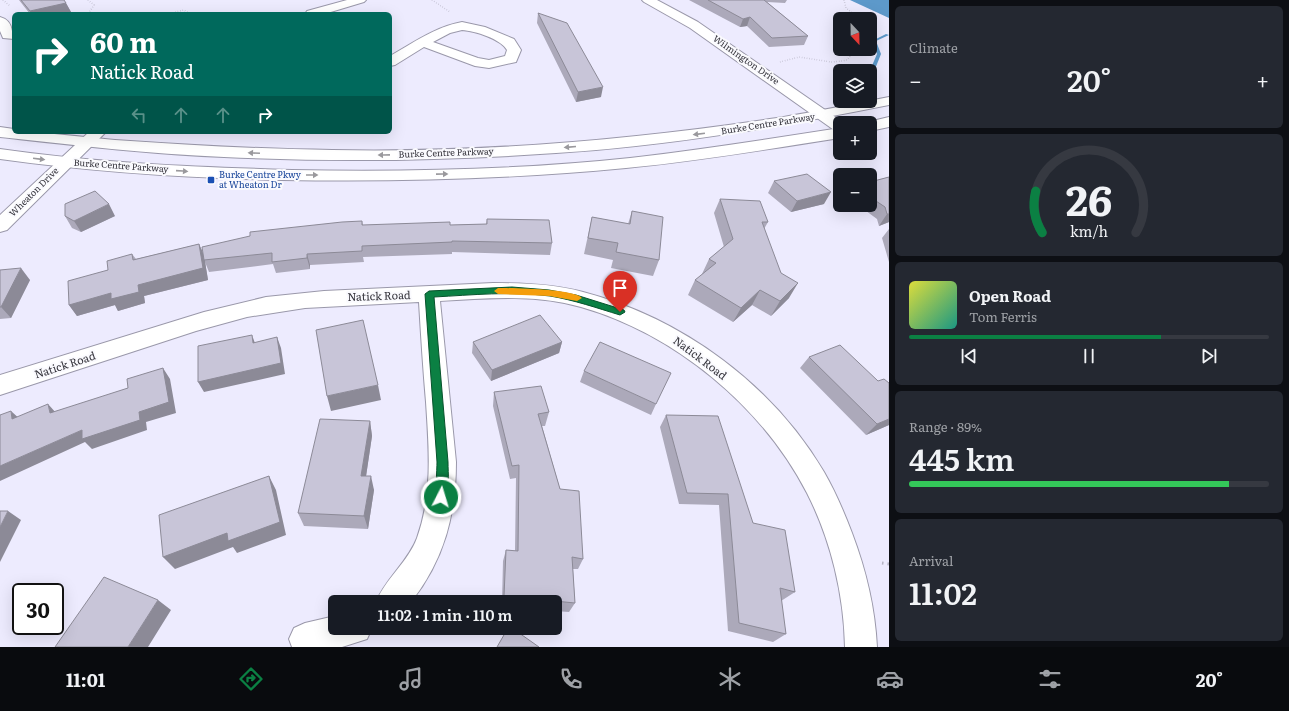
<!DOCTYPE html>
<html lang="en">
<head>
<meta charset="utf-8">
<style>
  :root { --surface:#171b24; --page:#242831; --text:#f1f3f6; --muted:#9ea1a6; --line:#363941; --accent:#0b8043 }
  body { margin:0; font-family:Literata,serif; background:var(--page); color:var(--text); height:100vh; display:flex; flex-direction:column; font-size:15px; white-space:nowrap }
  * { box-sizing:border-box; margin:0 }
  p { font-size:13px; color:var(--muted) }
  .icon { flex:none; width:22px; height:22px; fill:none; stroke:currentColor; stroke-width:2; stroke-linecap:round; stroke-linejoin:round }
  .map { position:relative; flex:1; overflow:hidden }
  .sheet { display:flex; flex-direction:column; gap:6px; padding:6px; background:#0d0f14; width:400px }
  .sheet>* { flex:none }
  .hud { position:absolute; left:12px; top:12px; width:380px; height:122px; border-radius:6px; box-shadow:0 4px 16px #0002; background:#00695c; color:#fff; overflow:hidden }
  .needle { width:26px; rotate:158deg }
  .fabs { position:absolute; left:833px; top:12px; display:grid; gap:8px }
  .fabs a { display:grid; place-items:center; width:44px; height:44px; border-radius:6px; background:var(--surface); box-shadow:0 4px 16px #0002; font-size:20px }
  .speed { position:absolute; left:12px; top:583px; display:flex; gap:8px; font-size:20px; font-weight:700; text-align:center }
  .speed>* { display:grid; place-content:center; width:52px; height:52px; border-radius:50%; background:var(--surface); box-shadow:0 4px 16px #0002; line-height:1 }
  .speed .limit { border:2px solid #111; border-radius:6px; background:#fff; color:#111 }
  .pin { position:absolute; display:grid; place-items:center; width:34px; height:34px; color:#fff; margin:-41px -17px; border-radius:50% 50% 50% 0; rotate:-45deg; box-shadow:0 0 4px #0007 }
  .pin .icon { rotate:45deg }
  .me { position:absolute; width:44px; margin:-22px; rotate:5deg; stroke-linejoin:round; filter:drop-shadow(0 0 3px #0008) }
  .turn { display:flex; align-items:center; gap:14px; height:84px; padding:0 12px; font-size:18px }
  .turn .icon { width:52px; height:52px; stroke-width:2.5 }
  .turn b { display:block; font-size:28px; line-height:34px }
  .lanes { display:flex; align-items:center; height:38px; padding:0 12px; background:#0003; justify-content:center; gap:20px; direction:ltr }
  .lanes .off { opacity:.35 }
  .big { font-size:30px; font-weight:600; line-height:1.1 }
  .sheet .widget { flex:1; display:flex; flex-direction:column; justify-content:center; gap:6px; min-width:0; padding:0 14px; border-radius:6px; background:var(--page) }
  .sheet .dial { align-items:center; gap:0 }
  .dial svg { height:104px; overflow:visible; fill:none; stroke:var(--line); stroke-width:7; stroke-linecap:round; text-anchor:middle }
  .dial text { fill:var(--text); stroke:none }
  .song { display:flex; align-items:center; gap:12px }
  .cover { width:48px; height:48px; border-radius:6px; background:linear-gradient(135deg,hsl(60 70% 55%),hsl(170 70% 35%)) }
  .played { height:4px; border-radius:2px; background:linear-gradient(90deg,var(--accent) 70%,var(--line) 70%) }
  .keys { display:flex; justify-content:space-around; direction:ltr }
  .heat { display:flex; justify-content:space-between; align-items:center; font-size:22px; direction:ltr }
  .charge { height:6px; border-radius:3px; background:linear-gradient(90deg,#34c759 89%,var(--line) 0) }
  .trip { position:absolute; left:328px; top:595px; width:234px; height:40px; border-radius:6px; background:var(--surface); box-shadow:0 4px 16px #0002; font-weight:600; line-height:40px; text-align:center }
  .dock { display:flex; height:64px; justify-content:space-around; align-items:center; background:#090b0e; color:var(--muted) }
  .dock .icon { width:28px; height:28px }
  .dock .selected { color:var(--accent) }
  .dock b { font-size:18px; color:var(--text) }
  main { display:flex; flex:1; min-height:0 }
  .map>svg:first-child { display:block }
  .water { fill:#5d99ca }
  .lines { fill:none; stroke-linecap:round; stroke-linejoin:round }
  .stream { fill:#5d99ca; fill-rule:evenodd }
  .street-casing { stroke:#9a98aa; stroke-width:2 }
  .secondary-casing { stroke:#9a98aa; stroke-width:2 }
  .path-far1 { stroke:#b4b2c2; stroke-width:1.5; stroke-dasharray:0.5 2; stroke-linecap:butt }
  .path { stroke:#b4b2c2; stroke-width:3; stroke-dasharray:1.5 4; stroke-linecap:butt }
  .street { fill:#fff; fill-rule:evenodd }
  .secondary { fill:#fff; fill-rule:evenodd }
  .wall { fill:#aca9ba }
  .shaded-wall { fill:#8c8a97 }
  .building { fill:#c8c5d8; stroke:#8c8a97 }
  .oneway { fill:#9a999d }
  .route { fill:#0b8043; stroke:#07532c }
  .slow { fill:#f59e0b }
  .transit-dot { fill:#1a4fb4; stroke:#fafafe; stroke-width:1.5 }
  .labels { text-anchor:middle; stroke-width:4; stroke-linejoin:round; paint-order:stroke }
  .far-street-label { font-size:9px; fill:#34333b; stroke:#fafafe }
  .far-transit-label { font-size:9px; fill:#164399; stroke:#fafafe; text-anchor:start }
  .street-label { font-size:11px; fill:#34333b; stroke:#fafafe }
</style>
</head>
<body>
<main>
<div class="map">
<svg width="889" height="647" viewBox="0 0 889 647">
  <rect width="100%" height="100%" fill="#edebfe"/>
  <path class="water" d="M850,0H889V18Z"/>
  <g class="lines">
    <path class="stream" d="M886,34L889,35L876,41L881,54L875,69L870,72V71H867L871,68L877,54L872,41Z"/>
    <g class="street-casing">
      <path id="street" d="M347,0H366L364,2L324,14H305L307,11Z
        M642,0H657L698,22L844,123H840V132L834,130L690,28L644,2Z
        M0,17C8,19 11,24 12,31H14V39L3,38L0,31Z
        M462,22L485,27L514,39L521,50L516,62L489,68L475,66L424,47L395,65L390,66V56C413,43 435,27 462,22ZM462,30C475,31 501,39 507,50L505,56L489,60L478,58L433,42L450,33Z
        M89,132H106L7,230L0,232V215Z
        M493,283C523,283 554,284 583,292C682,318 772,384 824,472C835,491 844,512 852,533C866,570 875,607 877,647H845C844,595 831,540 807,493C762,406 675,334 581,307C536,294 487,298 440,301L456,462C456,515 444,560 411,602H376C386,578 408,562 417,538C433,493 429,449 426,402C423,369 421,335 419,302L305,308L247,317L196,331L0,395V375L204,312L266,297L324,291Z
        M335,616V628H372L367,639L342,647H292L289,639L294,628L305,623Z"/>
    </g>
    <g class="secondary-casing">
      <path id="secondary" d="M889,97V105C779,127 668,146 556,153C445,161 334,162 224,157C149,154 74,145 0,137V127L14,129V132C48,132 81,137 115,140C187,145 259,149 332,150C481,153 630,140 777,118C814,112 852,104 889,97Z
        M889,117V127L870,131V123H864Z
        M840,128V138C769,149 698,161 626,168C512,179 398,182 283,180C188,178 94,172 0,159V149C97,163 194,167 292,170C404,172 518,170 630,158C700,150 770,139 840,128Z"/>
    </g>
    <path class="path-far1" d="M3,0L10,6
      M88,0L94,5L88,14
      M432,0L450,12
      M844,0L846,8L860,19
      M168,14L184,10L190,14
      M780,62L799,57L831,62L842,61L847,60L856,49"/>
    <path class="path" d="M882,563L889,564"/>
    <use href="#street" class="street"/>
    <use href="#secondary" class="secondary"/>
  </g>
  <path class="wall" d="M19,0H64L71,12L64,14H30Z
    M689,0H787L785,3L767,2L808,36L804,45L769,47L747,26L740,27Z
    M538,13L601,97L576,102L537,23Z
    M889,177V222L879,226L877,219L858,205H870V182Z
    M774,181L824,204L791,212L768,193Z
    M720,199L768,222L764,229L789,298L771,316L752,305L733,322L688,295L695,280L703,274H702L709,259L724,247L714,213Z
    M632,211L659,260L653,276L611,268L613,260L584,254L592,217L628,224Z
    M65,216H115L81,232L72,228Z
    M487,219L552,243L550,255L452,252V254L363,257L364,262L310,265V269L276,273L273,264L209,272L205,262L208,280L144,296L145,303L118,311L115,305L77,316L69,305L108,270L132,254L136,259L199,244L203,253L362,221L363,225H450L486,224Z
    M889,229V262L882,238Z
    M0,270L30,280L11,318L0,319Z
    M473,342H562L559,353L491,381L472,353Z
    M809,357L878,381L889,383V425L866,435L800,368Z
    M584,371L656,404L651,415L580,382Z
    M494,392L549,412L545,426H542L560,489L583,559L578,569H573L575,603L569,612L555,611V602H502L503,561L506,550L515,551L516,478L510,479L493,406Z
    M666,415L753,523L795,592L781,601L786,634L773,642L728,631L719,505L679,504L660,427Z
    M370,421L372,436L366,476L374,490L368,529L304,526L298,513Z"/>
  <path class="shaded-wall" d="M66,3L71,12L64,14H31L30,11Z
    M750,17L747,26L740,27L743,19Z
    M603,87L601,97L576,102L578,92Z
    M831,192L824,204L791,212L797,201Z
    M109,204L115,216L81,232L74,221Z
    M887,214H889V222L879,226Z
    M199,244L204,255L208,280L144,296L145,303L118,311L115,305L77,316L69,305L138,285Z
    M307,254L310,265V269L307,258Z
    M21,268L30,280L11,318L1,307Z
    M798,283L789,298L771,316L780,301Z
    M760,290L752,305L733,322L741,308Z
    M252,335L256,346L253,343Z
    M277,337L281,348L285,374L204,392L198,382Z
    M562,342L559,353L491,381L492,370Z
    M163,368L170,379L176,413L146,422L147,430L92,449L85,442L0,481V466L82,430L139,412Z
    M378,385L381,400L331,411L327,396Z
    M48,404L57,414L50,413Z
    M11,411L22,421L12,419Z
    M889,419V425L866,435L877,424Z
    M370,421L372,436L364,490L361,476Z
    M269,476L276,490L286,535L237,553L233,547L175,569L163,557Z
    M371,476L374,490L368,529L364,516Z
    M8,511L21,520L0,562V527Z
    M158,600L171,610L148,647H128Z"/>
  <path class="building" d="M21,0H64L66,3L30,11Z
    M708,0H764L808,36L772,38L750,17L743,19Z
    M538,13L567,23L603,87L578,92Z
    M807,174L831,192L797,201L774,181Z
    M889,177V214H887L885,207L870,197V182Z
    M95,191L109,204L74,221L65,216V204Z
    M720,199L760,201L768,222H762L781,273L798,283L780,301L760,290L741,308L695,280L716,263L709,259L733,239Z
    M632,211L663,217L659,260L616,252L618,243L588,238L592,217L630,224Z
    M487,219L549,220L552,243L452,241V242L362,246V251L307,254V258L272,262V253L204,260L202,247L250,236V232L342,222L362,221V225L450,222V225L487,224Z
    M199,244L203,268L138,285L139,292L111,299V293L69,305L68,281L108,270L107,261L132,254L133,260Z
    M21,268L1,307H0V270Z
    M540,315L562,342L492,370L473,342Z
    M363,320L378,385L327,396L316,330Z
    M252,335L253,343L277,337L281,363L198,382V346Z
    M600,342L671,373L656,404L584,371Z
    M840,345L878,381L884,379L889,383V419L877,424L809,357Z
    M163,368L169,402L139,412L140,420L82,439V430L0,466V415L11,411L12,419L48,404L50,413L128,388L127,379Z
    M541,386L549,412L538,414L560,489L579,491L583,559L572,557L575,603L504,596L506,550L518,551L519,465L512,466L494,392Z
    M666,415L718,416L753,523L785,530L795,592L780,588L786,634L739,623L728,494L687,493Z
    M320,419L370,421L361,476H371L364,516L298,513Z
    M269,476L280,522L228,541L227,533L163,557L159,515Z
    M0,511H8L0,527Z
    M104,577L158,600L128,647H55Z
    M508,628H512L539,647H497Z"/>
  <defs><path id="oneway-solid" d="M-6-.8H1V-3.2L6.5 0L1 3.2V.8H-6Z"/></defs>
  <g class="oneway">
    <use href="#oneway-solid" transform="translate(699 134) rotate(173)"/>
    <use href="#oneway-solid" transform="translate(570 147) rotate(175)"/>
    <use href="#oneway-solid" transform="translate(254 153) rotate(-177)"/>
    <use href="#oneway-solid" transform="translate(384 155) rotate(179)"/>
    <use href="#oneway-solid" transform="translate(39 159) rotate(7)"/>
    <use href="#oneway-solid" transform="translate(182 171) rotate(4)"/>
    <use href="#oneway-solid" transform="translate(442 174) rotate(-1)"/>
    <use href="#oneway-solid" transform="translate(312 175)"/>
  </g>
  <path class="route" d="M512,287L549,290L576,295L624,310L625,312L620,315C597,308 574,300 550,296C511,291 472,295 434,297L448,462C448,474 450,489 445,500L441,502L437,500C435,495 437,470 437,462L425,294L429,291Z"/>
  <path class="slow" d="M498,288C513,288 574,289 582,298L577,301L549,296L498,294L494,291Z"/>
  <rect class="transit-dot" x="207" y="176" width="8" height="8" rx="2"/>
  <g class="labels">
    <g class="far-street-label">
      <text transform="translate(746 60) rotate(35)" y="3">Wilmington Drive</text>
      <text transform="translate(768 124) rotate(-9)" y="3">Burke Centre Parkway</text>
      <text transform="translate(446 153) rotate(-2)" y="3">Burke Centre Parkway</text>
      <text transform="translate(121 166) rotate(4)" y="3">Burke Centre Parkway</text>
      <text transform="translate(34 192) rotate(-45)" y="3">Wheaton Drive</text>
    </g>
    <g class="far-transit-label">
      <text x="219" y="178">Burke Centre Pkwy<tspan x="219" dy="10">at Wheaton Dr</tspan></text>
    </g>
    <g class="street-label">
      <text transform="translate(379 296) rotate(-2)" y="4">Natick Road</text>
      <text transform="translate(700 358) rotate(37)" y="4">Natick Road</text>
      <text transform="translate(65 365) rotate(-18)" y="4">Natick Road</text>
    </g>
  </g>
</svg>
<div class="fabs">
<a><svg class="needle" viewBox="-14 -14 28 28"><path d="M0-13l5 13h-10z" fill="#e53935"/><path d="M0 13l5-13h-10z" fill="#9ea1a6"/></svg></a>
<a><svg class="icon" aria-label="layers" viewBox="0 0 24 24"><path d="M12 4l9 5-9 5-9-5zM3 14l9 5 9-5"/></svg></a>
<a>+</a>
<a>−</a>
</div>
<div class="speed"><div class="limit">30</div></div>
<div class="pin" style="left:620px;top:312px;background:#d93025"><svg class="icon" aria-label="arrive" viewBox="0 0 24 24"><path d="M6 21V4h12l-3 4 3 4H6"/></svg></div>
<svg class="me" style="left:441px;top:497px" viewBox="-20 -20 40 40"><circle r="17" fill="#0b8043" stroke="#fff" stroke-width="3"/><path d="M0-11L8 9 0 5-8 9z" fill="#fff"/></svg>
<div class="trip">11:02 · 1 min · 110 m</div>
<div class="hud">
<div class="turn"><svg class="icon" aria-label="right" viewBox="0 0 24 24"><path d="M7 20v-9h11M14 6l5 5-5 5"/></svg><div><b>60 m</b>Natick Road</div></div>
<div class="lanes"><svg class="icon off" aria-label="left" viewBox="0 0 24 24"><path d="M17 20v-9H6M10 6l-5 5 5 5"/></svg><svg class="icon off" aria-label="ahead" viewBox="0 0 24 24"><path d="M12 20V5M6 11l6-6 6 6"/></svg><svg class="icon off" aria-label="ahead" viewBox="0 0 24 24"><path d="M12 20V5M6 11l6-6 6 6"/></svg><svg class="icon" aria-label="right" viewBox="0 0 24 24"><path d="M7 20v-9h11M14 6l5 5-5 5"/></svg></div>
</div>
</div>
<section class="sheet">
<div class="widget"><p>Climate</p>
<div class="heat"><a>−</a><b class="big">20°</b><a>+</a></div>
</div>
<div class="widget dial"><svg viewBox="0 0 100 80">
<path d="M14 69A42 42 0 1 1 86 69"/>
<path d="M14 69A42 42 0 0 1 9 37" stroke="#0b8043"/>
<text x="50" y="56" font-size="32" font-weight="700">26</text>
<text x="50" y="72" font-size="11">km/h</text>
</svg></div>
<div class="widget">
<div class="song"><i class="cover"></i><div><b>Open Road</b><p>Tom Ferris</p></div></div>
<div class="played"></div>
<div class="keys"><svg class="icon" aria-label="previous" viewBox="0 0 24 24"><path d="M18 5L8 12l10 7zM5 5v14"/></svg><svg class="icon" aria-label="pause" viewBox="0 0 24 24"><path d="M8 5v14M16 5v14"/></svg><svg class="icon" aria-label="next" viewBox="0 0 24 24"><path d="M6 5l10 7-10 7zM19 5v14"/></svg></div>
</div>
<div class="widget"><p>Range · 89%</p><b class="big">445 km</b><div class="charge"></div></div>
<div class="widget"><p>Arrival</p><b class="big">11:02</b></div>
</section>
</main>
<nav class="dock">
<b>11:01</b>
<svg class="icon selected" aria-label="directions" viewBox="0 0 24 24"><path d="M12 3l9 9-9 9-9-9zM9 14v-3h6M13 9l2 2-2 2"/></svg>
<svg class="icon" aria-label="music" viewBox="0 0 24 24"><path d="M9 18V5l10-2v13"/><circle cx="6" cy="18" r="3"/><circle cx="16" cy="16" r="3"/></svg>
<svg class="icon" aria-label="phone" viewBox="0 0 24 24"><path d="M5 4h4l2 5-3 2q2 4 5 5l2-3 5 2v4C11 20 4 13 5 4z"/></svg>
<svg class="icon" aria-label="climate" viewBox="0 0 24 24"><path d="M12 3v18M4 7l16 10M4 17L20 7"/></svg>
<svg class="icon" aria-label="car" viewBox="0 0 24 24"><path d="M5 17H2v-5l4-1 3-4h7l3 4 3 1v5h-3M9 17h6M6 11h13"/><circle cx="7" cy="17" r="2"/><circle cx="17" cy="17" r="2"/></svg>
<svg class="icon" aria-label="filters" viewBox="0 0 24 24"><path d="M4 7h16M4 17h16"/><circle cx="9" cy="7" r="2"/><circle cx="15" cy="17" r="2"/></svg>
<b>20°</b>
</nav>
</body>
</html>
